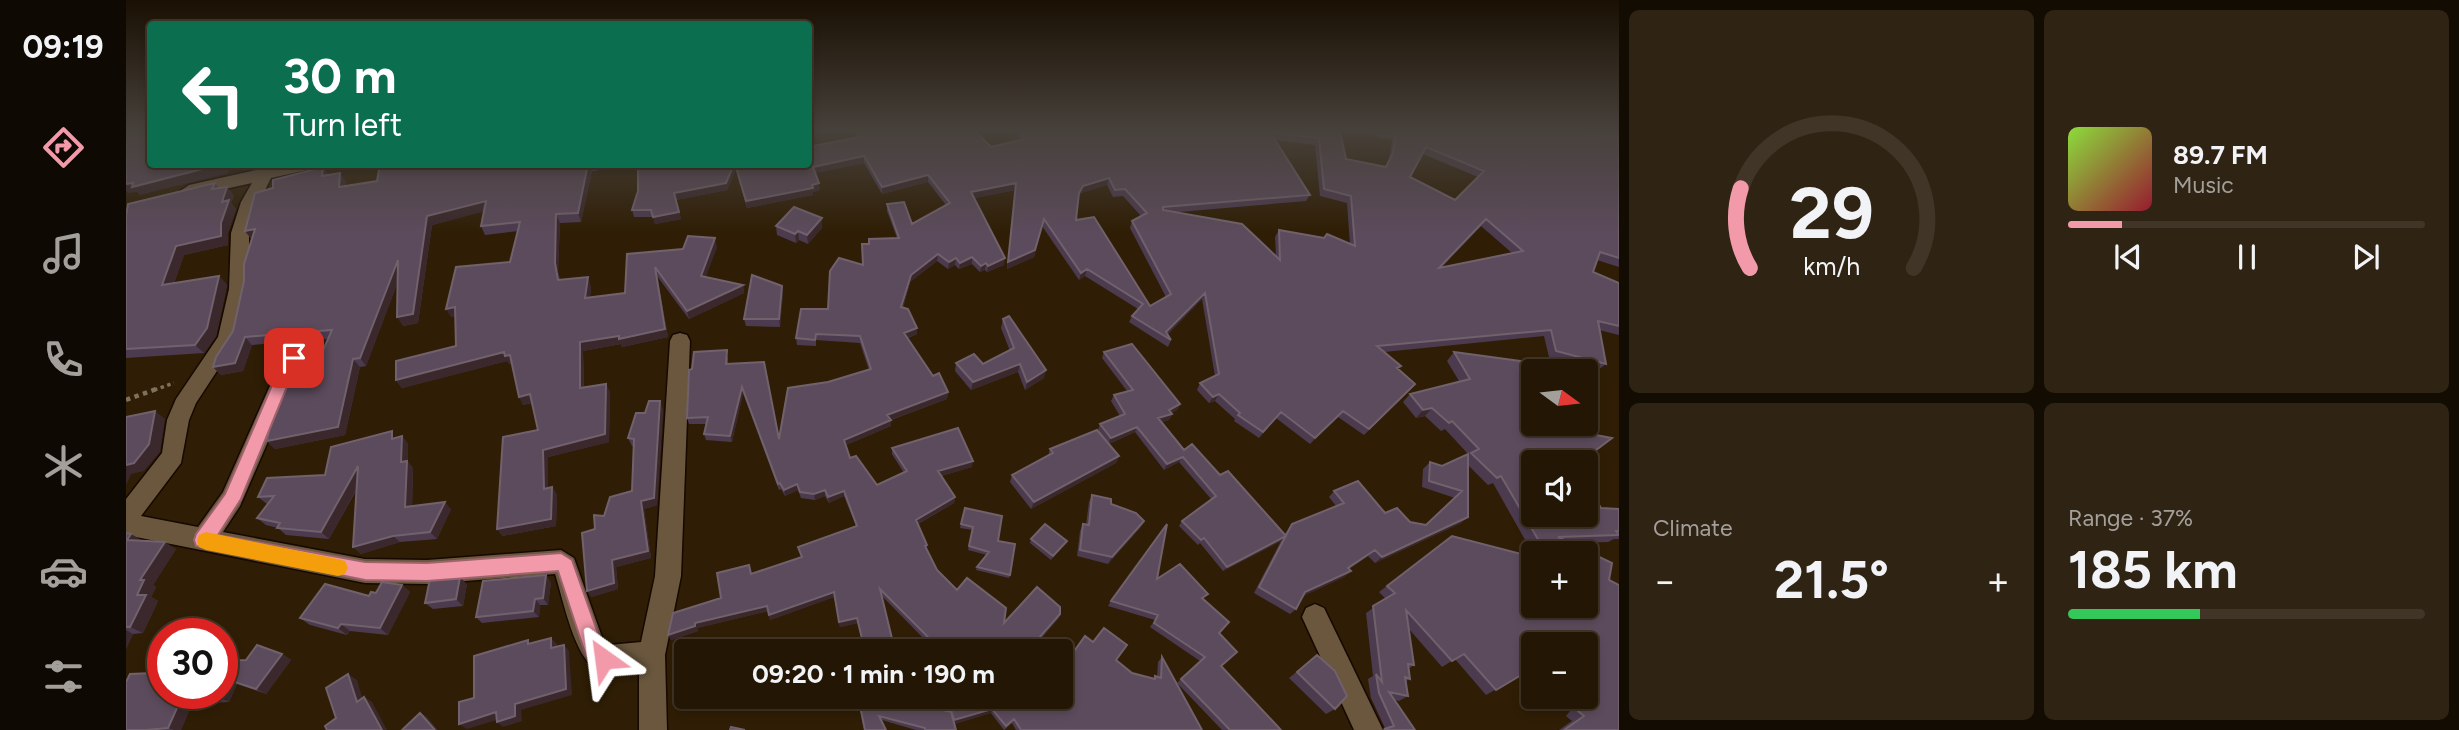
<!DOCTYPE html>
<html lang="en">
<head>
<meta charset="utf-8">
<style>
  :root { --surface:#231604; --page:#2f2313; --text:#f1f3f6; --muted:#a39f9a; --line:#403526; --accent:#f39aaa }
  body { margin:0; font-family:Figtree,sans-serif; background:var(--page); color:var(--text); height:100vh; display:flex; flex-direction:column; font-size:26px; white-space:nowrap }
  * { box-sizing:border-box; margin:0 }
  p { font-size:23px; color:var(--muted) }
  .icon { flex:none; width:38px; height:38px; fill:none; stroke:currentColor; stroke-width:2; stroke-linecap:round; stroke-linejoin:round }
  .map { position:relative; flex:1; overflow:hidden }
  .side { display:flex; flex-direction:column; gap:10px; padding:10px; background:#130c02; width:840px }
  .side>* { flex:none }
  .banner { position:absolute; left:21px; top:21px; width:665px; height:147px; border-radius:7px; box-shadow:0 4px 10px #0003,0 0 0 2px var(--line); background:#0b6e4f; color:#fff; overflow:hidden }
  .needle { width:46px; rotate:105deg }
  .tools { position:absolute; left:1395px; top:359px; display:grid; gap:14px }
  .tools a { display:grid; place-items:center; width:77px; height:77px; border-radius:7px; background:var(--surface); box-shadow:0 4px 10px #0003,0 0 0 2px var(--line); font-size:35px }
  .speed { position:absolute; left:21px; top:618px; display:flex; gap:14px; font-size:35px; font-weight:700; text-align:center }
  .speed>* { display:grid; place-content:center; width:91px; height:91px; border-radius:50%; background:var(--surface); box-shadow:0 4px 10px #0003,0 0 0 2px var(--line); line-height:1 }
  .speed .limit { border:10px solid #d22; background:#fff; color:#111 }
  .pin { position:absolute; display:grid; place-items:center; width:60px; height:60px; color:#fff; margin:-30px; border-radius:14px; box-shadow:0 4px 10px #0006 }
  .me { position:absolute; width:77px; margin:-38px; rotate:329deg; stroke-linejoin:round; filter:drop-shadow(0 0 5px #0008) }
  .turn { display:flex; align-items:center; gap:24px; height:147px; padding:0 21px; font-size:32px }
  .turn .icon { width:91px; height:91px; stroke-width:2.5 }
  .turn b { display:block; font-size:49px; line-height:60px }
  .big { font-size:52px; font-weight:700; line-height:1.1 }
  .side .card { flex:1; display:flex; flex-direction:column; justify-content:center; gap:10px; min-width:0; padding:0 24px; border-radius:10px; background:var(--page) }
  .side .dial { align-items:center; gap:0 }
  .dial svg { height:182px; overflow:visible; fill:none; stroke:var(--line); stroke-width:7; stroke-linecap:round; text-anchor:middle }
  .dial text { fill:var(--text); stroke:none }
  .song { display:flex; align-items:center; gap:21px }
  .cover { width:84px; height:84px; border-radius:10px; background:linear-gradient(135deg,hsl(90 70% 55%),hsl(350 70% 35%)) }
  .played { height:7px; border-radius:4px; background:linear-gradient(90deg,var(--accent) 15%,var(--line) 15%) }
  .keys { display:flex; justify-content:space-around; direction:ltr }
  .heat { display:flex; justify-content:space-between; align-items:center; font-size:38px; direction:ltr }
  .charge { height:10px; border-radius:5px; background:linear-gradient(90deg,#34c759 37%,var(--line) 0) }
  .side .tiles { flex:1; display:grid; gap:10px; grid-template-columns:repeat(2,1fr) }
  .trip { position:absolute; left:548px; top:639px; width:399px; height:70px; border-radius:7px; background:var(--surface); box-shadow:0 4px 10px #0003,0 0 0 2px var(--line); font-weight:700; line-height:70px; text-align:center }
  main { display:flex; flex:1; min-height:0 }
  .tab-bar { display:flex; flex-direction:column; width:126px; justify-content:space-around; align-items:center; background:#0e0902; color:var(--muted) }
  .tab-bar .icon { width:49px; height:49px }
  .tab-bar .on { color:var(--accent) }
  .tab-bar b { font-size:32px; color:var(--text) }
  .map>svg:first-child { display:block }
  .lines { fill:none; stroke-linecap:round; stroke-linejoin:round }
  .minor-casing { stroke:#170800; stroke-width:3 }
  .path-far1 { stroke:#7f715c; stroke-width:3.5; stroke-dasharray:3.5 3.5; stroke-linecap:butt }
  .path { stroke:#7f715c; stroke-width:4.5; stroke-dasharray:4.5 4.5; stroke-linecap:butt }
  .minor { fill:#6a573e; fill-rule:evenodd }
  .wall { fill:#4c3b4f; fill-rule:evenodd }
  .shaded-wall { fill:#3a282c }
  .building { fill:#5c4b5c; stroke:#71616c; stroke-width:2; fill-rule:evenodd }
  .route { fill:#f39aaa; stroke:#9e646e; stroke-width:2 }
  .slow { fill:#f59e0b }
</style>
</head>
<body>
<main>
<nav class="tab-bar">
<b>09:19</b>
<svg class="icon on" aria-label="directions" viewBox="0 0 24 24"><path d="M12 3l9 9-9 9-9-9zM9 14v-3h6M13 9l2 2-2 2"/></svg>
<svg class="icon" aria-label="music" viewBox="0 0 24 24"><path d="M9 18V5l10-2v13"/><circle cx="6" cy="18" r="3"/><circle cx="16" cy="16" r="3"/></svg>
<svg class="icon" aria-label="phone" viewBox="0 0 24 24"><path d="M5 4h4l2 5-3 2q2 4 5 5l2-3 5 2v4C11 20 4 13 5 4z"/></svg>
<svg class="icon" aria-label="climate" viewBox="0 0 24 24"><path d="M12 3v18M4 7l16 10M4 17L20 7"/></svg>
<svg class="icon" aria-label="car" viewBox="0 0 24 24"><path d="M5 17H2v-5l4-1 3-4h7l3 4 3 1v5h-3M9 17h6M6 11h13"/><circle cx="7" cy="17" r="2"/><circle cx="17" cy="17" r="2"/></svg>
<svg class="icon" aria-label="filters" viewBox="0 0 24 24"><path d="M4 7h16M4 17h16"/><circle cx="9" cy="7" r="2"/><circle cx="15" cy="17" r="2"/></svg>
</nav>
<div class="map">
<svg width="1493" height="730" viewBox="0 0 1493 730">
  <rect width="100%" height="100%" fill="#2f1e05"/>
  <g class="lines">
    <g class="minor-casing">
      <path id="minor" d="M1455,131H1493V141L1457,135Z
        M157,164H192L190,168L145,178L133,202L123,233V289L112,339L70,403L63,420L55,463L15,516L72,527L97,492L154,363C160,353 163,348 175,352L178,358L114,506L97,532L239,559L301,560L435,550L448,558L477,640L483,645L515,642L529,576L544,341L547,335L554,333L561,335L564,341L555,576L539,655L541,730H513V670C501,671 485,675 474,671C449,663 437,598 429,574L301,584L239,583L0,535V499L36,453L41,420L50,399L92,337L103,289L105,233L115,202L126,183L63,197L54,191L63,185Z
        M1189,604L1198,608L1257,730H1228L1176,617L1180,608Z"/>
    </g>
    <path class="path-far1" d="M28,390L48,383"/>
    <path class="path" d="M0,400L33,388"/>
    <use href="#minor" class="minor"/>
  </g>
  <path class="wall" d="M728,131H849L865,147L894,140L887,131H1214L1220,159L1259,166L1263,160L1266,139L1253,138L1248,133L1234,131H1451L1464,135L1466,133L1483,137L1485,135L1493,137V267L1471,260L1467,272L1493,283V335L1473,330L1480,364L1472,370L1423,357L1418,336L1258,352L1272,369L1289,384L1238,435L1212,417L1184,444L1150,418L1133,438L1108,421L1109,419L1089,401L1083,403L1071,390L1074,383L1089,376L1076,299L1042,334L1045,340L1042,347L1003,322L1006,316L1012,309L959,276L953,280L916,226L908,257L881,269L889,190L849,198L878,265L861,272L859,270L854,272L846,264L833,269L829,265L822,269L811,261L784,282L777,308L791,334L782,338L807,376L822,392L821,399L765,420V426L720,445L724,458L751,485L778,473L766,454V448L846,467L815,476L829,497L828,503L792,524L801,545V550L811,570L831,590L878,623L934,614L932,619L913,641L920,651H808L799,640L756,596L769,651H738L732,623L714,627L708,597L644,620L642,611L571,628L572,631L545,640L595,598L625,574L675,557L672,547L730,526L718,496L703,503L699,496L689,500L675,498L672,490L659,496L655,489L653,490L617,393L606,442L580,440L578,434L581,424H563L561,418L602,356V364L653,439L702,382L743,370L734,343L690,340V346L671,345L670,338L702,309L736,265L743,244L771,238L761,211V204L786,224L820,205L802,182L756,194L738,163L689,173L694,190L687,192V195L621,208L610,169L601,190L550,200L555,219L529,224L527,217H508L506,210L512,191V164H682L731,137ZM1149,140L1189,145L1194,196L1221,203L1224,244L1153,230L1149,237L1150,256L1053,212L1180,201L1184,195ZM1297,154L1352,177L1329,200L1284,177ZM981,185L987,197L997,196L1015,216L1006,221L1004,228L1040,297L1024,306L950,220L952,198L955,193ZM1355,226L1386,253L1315,268Z
    M254,164H475L471,171H466L455,222L434,223L432,272L434,279L465,286L464,298L499,293L501,254L591,247L579,277L617,285L618,293L563,319L531,276L542,337L496,347L495,344L457,351L458,387L484,392L483,442L422,457V488L426,487L431,495L430,526L376,536L412,430L406,403L397,405L386,364H383L381,361L276,388L270,380L330,346L329,316L325,317L384,262L392,231L359,235L355,226L358,211L306,225L292,323L277,326L271,284L240,366L234,367L219,435L149,449L141,441L183,382L202,339L126,345L117,371L95,375L87,367L107,331L118,281L126,240L119,231L147,188L197,167L202,175L220,181L219,186L251,181Z
    M89,183L93,188L101,187L108,196L105,203L110,209L102,232V245L58,255L48,283L93,276L101,285L90,336L78,353L0,358V216Z
    M696,218V228L682,244L673,240L670,243L651,235L650,226Z
    M656,286L657,293L654,327L620,326L618,319Z
    M877,319L918,378L899,390L892,372L845,390L829,371L830,363L857,364L884,351L875,328Z
    M1006,344L1054,404L1051,410L1045,413L1046,414L1043,420L1035,422L1058,450L1066,444L1094,475L1102,471L1158,535L1166,524L1210,506L1203,497L1208,491L1232,481L1259,513L1271,508L1284,522L1299,525L1329,498L1296,487L1297,469L1304,462L1316,466L1343,455L1319,429L1315,431L1299,416L1290,418L1277,402L1284,394L1333,381L1321,361L1328,352L1439,367L1441,371H1407V424H1432L1433,428L1486,438L1454,462H1407V492L1402,495H1407V514H1460V493H1466L1475,508L1493,509V539H1488L1482,542L1444,543L1486,563L1483,580L1493,585V730H1433L1446,721L1440,716L1444,711L1427,696H1460V644H1407V680L1399,673L1360,695L1329,659L1316,667L1283,629L1288,665L1282,669L1284,679L1280,681L1282,696L1273,701L1269,700L1289,730H1255L1259,728L1245,698L1242,679L1247,676L1240,613L1260,599L1253,592L1326,536L1407,557V606H1460V553H1407V554L1367,483L1362,485L1342,465V517L1335,523L1249,563L1242,556L1223,569L1225,571L1218,577L1177,596L1170,609L1164,614L1128,593L1155,541L1097,571L1074,543L1072,545L1053,526L1056,521L1086,500L1053,462L1038,470L1009,432L983,444L993,456L990,463L905,509L884,482L886,475L922,456L924,449L971,430L978,439L972,430L974,424L994,416L985,401L988,395L1001,391L976,358L978,352Z
    M537,409L531,505L518,509L525,558L490,567L492,589L465,597L478,516L506,491L508,446H506L502,438L519,413Z
    M276,436L282,444V462L287,468L286,506L325,509L311,539L274,542L235,554L227,547L231,489L203,539L160,535L152,528L140,525L131,518L142,504H141L132,497L199,475L272,437Z
    M966,495L1018,521L1014,528L982,564L951,556L954,531L957,524L960,525L963,502Z
    M839,508L872,541L884,575L883,578L850,570L851,567L861,555L842,550L847,530L834,528Z
    M0,533L5,534L16,541L50,549L27,585L30,587L25,597L32,601L17,633L7,634L0,649Z
    M905,539L939,544L925,560L904,543Z
    M1031,579L1077,600L1093,633L1095,667L1155,730H1096L1051,683L1074,661L1024,627L1029,620L982,606L985,601Z
    M425,582L422,605H414L413,617L356,623L350,617Z
    M341,584L337,606L307,609L299,603Z
    M276,585L284,592L262,635L224,631L221,635L184,625L174,618Z
    M156,654L165,660L140,694L111,684L103,702L66,704L55,730H0L28,673L37,693L96,661L120,660Z
    M1191,655L1209,709L1200,714L1163,678Z
    M1036,657L1076,730H890L886,723L878,730L865,713L828,724L830,730H790L756,720L760,730H738L731,696H768V698L823,712L819,696H934L990,660L1006,673L1027,679L1029,676L1031,677L1032,662Z"/>
  <path class="shaded-wall" d="M20,131H24V143L16,136Z
    M738,156V163L687,174V167Z
    M96,164H106L102,173L14,195L11,192L2,193L0,191V181L7,183Z
    M462,164H463L466,171L455,222L452,213Z
    M469,164H475L471,171Z
    M608,164H609L610,169L601,190L550,200L548,193Z
    M197,167L202,176H196Z
    M214,173L220,181L218,196L213,187Z
    M802,175V182L756,194V187Z
    M983,178L981,185L955,193L951,200L953,193L957,186Z
    M693,183L694,190L687,192V195L621,208L620,201Z
    M890,183L889,190L845,199V192Z
    M101,187L108,196L105,203L110,209L102,232V245L58,255L44,293L36,285L50,246L96,202Z
    M360,201L364,210L306,225L292,323L277,326L271,317L301,216Z
    M553,212L555,219L529,224L527,217Z
    M430,214L434,223L432,272L436,288L432,280L429,263Z
    M696,218V228L682,244L681,235Z
    M918,219L908,257L881,269L882,262Z
    M1360,219L1355,226L1308,275L1313,268Z
    M129,229L126,240L119,231Z
    M672,231L673,240L670,243L669,234Z
    M589,238L591,247L577,285L575,276Z
    M812,254L811,261L784,282L775,314V307L785,275Z
    M846,257V264L833,269L834,263Z
    M830,258L829,265L822,269L823,262Z
    M879,258L878,265L861,272L862,266Z
    M272,260L277,268L240,366L234,358Z
    M860,263L859,270L854,272L855,266Z
    M529,267L531,276L542,337L496,347L495,344L457,351L458,396L454,388V342Z
    M961,269L959,276L953,280L955,273Z
    M93,276L101,285L90,336L78,353L69,345Z
    M462,277L465,286L463,307L459,298Z
    M617,285L618,293L563,319L561,311Z
    M656,286L657,293L654,327L653,319Z
    M1079,293L1076,299L1039,336L1040,332Z
    M329,307L334,315L325,317L320,309Z
    M791,328V334L778,339V333Z
    M119,337L126,345L117,371L95,375L87,367Z
    M378,352L384,355L388,363L383,364L381,361L276,388L270,380Z
    M227,359L234,367L219,435L149,449L141,441Z
    M894,364L892,372L845,390L847,382Z
    M920,370L918,378L899,390L901,382Z
    M480,384L484,392L483,442L422,457V496L418,489L417,450Z
    M616,387L617,393L606,442L604,436Z
    M822,392L821,399L761,421V415Z
    M404,394L408,402L397,405L393,397Z
    M1093,394L1089,401L1083,403L1087,397Z
    M534,401L537,409L531,505L518,509L525,558L490,567L492,589L465,597L461,591L515,501Z
    M1054,404L1051,410L1040,416L1043,410Z
    M1306,408L1299,416L1290,418L1297,410Z
    M29,411L39,419L34,452L18,471L5,474L0,485V465Z
    M1217,411L1212,417L1184,444L1189,438Z
    M1046,414L1043,420L1029,424L1032,418Z
    M765,420V426L718,446V440Z
    M1011,427L1009,432L982,444L985,438Z
    M276,436L282,444V462L287,468L286,514L279,507L275,462Z
    M993,456L990,463L905,509L908,502Z
    M1057,457L1053,462L1038,470L1041,464Z
    M847,461L846,467L811,477L812,471Z
    M232,466L239,473L203,539L195,532Z
    M671,484L672,490L659,496L658,490Z
    M426,487L431,495L430,526L376,536L371,529Z
    M699,490V496L689,500L688,494Z
    M718,491V496L703,503L702,497Z
    M829,497L828,503L789,525L790,520Z
    M319,502L325,509L311,539L304,532Z
    M1342,517L1335,523L1249,563L1256,557Z
    M1018,521L1014,528L982,564L986,557Z
    M5,534L17,541L1,540Z
    M267,536L274,542L235,554L227,547Z
    M1160,536L1155,541L1097,571L1101,567Z
    M941,541L939,544L925,560L927,556Z
    M39,542L50,549L27,585L30,587L25,597L32,601L17,633L4,627L14,580Z
    M1249,550L1242,556L1216,573L1222,568Z
    M1225,571L1218,577L1173,598L1179,592Z
    M420,575L425,582L422,605L417,598Z
    M334,577L341,584L337,606L330,599Z
    M276,585L284,592L262,635L254,628Z
    M708,592V597L644,620L643,615Z
    M409,599L414,605L413,617L407,611Z
    M641,606L642,611L571,628L572,631L545,640L542,635L569,623Z
    M934,614L932,619L910,644L912,639Z
    M731,618L732,623L714,627L713,622Z
    M215,624L224,631L221,635L212,628Z
    M0,630L7,634L0,649Z
    M425,638L431,644V655L425,648Z
    M438,645L443,651L446,695L395,710L396,721L377,727L371,722L389,704Z
    M156,654L165,660L140,694L130,689Z
    M222,674L231,680L239,707L231,702Z
    M100,679L111,684L103,702L92,697L94,693H96V688Z
    M238,697L246,702L261,730H256Z
    M55,699L66,704L55,730H48L42,728Z
    M866,709L865,713L827,724L828,720Z
    M370,712L377,718L341,729L333,724Z
    M294,713L301,717L312,730H309Z"/>
  <path class="building" d="M0,131H20L16,136L24,137V164H96L6,187L7,183L0,184Z
    M730,131H849L865,147L899,139L893,131H1214L1220,159L1260,167L1267,153L1270,133L1257,131H1451L1466,136V133L1487,138L1485,135L1493,137V258L1474,252L1467,272L1493,283V326L1472,321L1480,364L1430,351L1425,330L1251,346L1275,366L1271,368L1289,384L1243,429L1217,411L1189,438L1155,412L1137,432L1112,415L1114,413L1093,394L1087,397L1074,383L1093,374L1079,293L1040,332L1045,340L1006,316L1017,304L961,269L955,273L918,219L909,250L882,262L890,183L845,192L879,258L862,266L860,263L855,266L846,257L834,263L830,258L823,262L812,254L785,275L775,307L782,309L791,328L778,333L807,376L813,373L822,392L761,415L765,420L718,440L724,458L730,456L751,485L781,471L766,448L832,428L847,461L812,471L829,497L790,520L801,545L799,546L811,570L831,590L841,578L880,608L878,623L911,587L934,607V614L912,639L920,651H813L800,635L754,589L769,651H739L731,618L713,622L708,592L643,615L641,606L569,623V626L542,635L547,613L595,598L591,573L623,565L625,574L676,557L672,547L731,526L718,491L702,497L699,490L688,494L674,492L671,484L658,490L654,483L652,484L616,387L604,436L578,434L582,417L561,418L563,370L566,369L568,352L601,350L600,364L638,362L653,439L662,388L702,382L745,369L734,336L690,334L689,340L670,338L675,309H702L704,271L713,258L737,265L736,244H743V239L773,238L761,204L778,202L786,224L824,203L802,175L756,187L738,156L687,167L693,183L686,185L687,188L620,201L609,164H682V147L733,137ZM1144,132L1193,138L1198,189L1225,196L1229,246L1201,234L1198,238L1153,230L1154,260L1116,224L1037,210V207L1184,195ZM1300,147L1358,171L1329,200L1284,177ZM983,178L989,190L999,189L1021,213L1006,221L1045,294L1024,306L968,217L950,220L953,193L957,186ZM1360,219L1397,251L1313,268Z
    M254,164H462L452,213L430,214L429,263L432,280L462,277L459,298L499,293L501,254L557,249L562,236L589,238L575,276L617,285L561,311L529,267L539,329L493,339V336L454,342V388L480,384L479,434L417,450L418,489L426,487L425,519L371,529L377,437L412,430L404,394L393,397L384,355L379,356L378,352L270,380V361L330,346L329,307L320,309L330,267L384,262L394,222L355,226L360,201L301,216L287,314L271,317L272,260L234,358L227,359L212,427L141,441L146,412L158,386L183,382L206,330L119,337L109,363L87,367L90,357L107,331L118,281V264L129,229L119,231L129,193L147,188V180L197,167L196,176L214,173L213,187L251,181Z
    M512,164H608L600,183L548,193L553,212L527,217L525,210H506L512,191Z
    M89,183L86,189L101,187L96,202L103,200L95,223V236L50,246L36,285L93,276L81,328L69,345L0,349V216L2,204Z
    M668,207L696,218L681,235L672,231L669,234L650,226Z
    M626,275L656,286L653,319H618Z
    M883,316L920,370L901,382L894,364L847,382L830,363L848,354L857,364L888,348L877,319Z
    M1006,344L1054,404L1043,410L1046,414L1032,418L1058,450L1066,444L1094,475L1102,471L1160,536L1101,567L1078,538L1075,540L1056,521L1090,496L1057,457L1041,464L1011,427L985,438L974,424L999,414L988,395L1007,390L978,352Z
    M1328,352L1439,367L1441,371H1407V424H1432L1433,428L1486,438L1454,462H1407V490L1399,495H1407V514H1460V493H1466L1475,508L1493,509V531H1490L1493,535L1432,537L1486,563L1483,580L1493,585V730H1438L1458,716L1452,711L1456,706L1445,696H1460V644H1407V668L1370,690L1338,654L1326,661L1280,610L1288,665L1282,664L1284,679L1279,677L1282,696L1263,692L1289,730H1263L1258,729L1268,726L1253,693L1250,674L1256,682L1247,606L1269,593L1261,586L1326,536L1407,557V606H1460V553H1420L1375,476L1371,478L1345,453L1353,449L1326,421L1323,423L1306,408L1297,410L1284,394L1344,379Z
    M523,401H534L528,498L515,501L522,551L486,560L488,583L461,591L456,533L469,529L468,515L478,516L484,497L506,491L508,439L502,438L510,413H519Z
    M29,411L23,444L8,463L0,465V417Z
    M971,430L993,456L908,502L886,475L927,453L924,449Z
    M266,431V439L276,436L275,462L281,461L279,507L319,502L304,532L267,536L227,547L232,466L195,532L151,528L154,523L131,518L148,496L132,497L141,478L199,475L205,447Z
    M1342,454V517L1256,557L1249,550L1222,568L1225,571L1179,592L1170,609L1133,587L1166,524L1218,503L1208,491L1232,481L1259,513L1271,508L1284,522L1300,525L1336,491L1303,481L1304,462L1316,466Z
    M966,495L985,499V504L1010,513L1018,521L986,557L954,550L957,524L963,525Z
    M839,508L876,516L872,541L889,544L884,575L851,567L863,552L843,546L847,527L835,524Z
    M919,524L941,541L927,556L905,539Z
    M1041,524L1031,579L1054,564L1082,594L1076,598L1103,622L1093,633L1111,652L1095,666L1155,730H1104L1055,679L1079,657L1028,623L1032,615L985,601Z
    M0,533L5,534L1,540L39,542L14,580H18L11,595H20L4,627H0Z
    M420,575L417,598L409,599L407,611L350,617L357,581Z
    M334,577L330,599L299,603L304,579Z
    M256,582L276,585L254,628L215,624L212,628L174,618L199,584L243,596L245,592L250,593Z
    M978,628L1001,645L990,660L1006,673L1029,679V676L1035,678L1036,657L1076,730H895L888,719L880,726L866,709L828,720L821,696H934V671L959,636L967,642Z
    M425,638V648L438,645L440,689L389,704V716L371,722L370,712L333,724V702L348,698V656L402,640V644Z
    M131,645L156,654L130,689L100,679L96,688V661L120,660Z
    M1191,655L1209,671L1221,696L1209,709L1171,672Z
    M35,658H37V693H94L92,697L55,699L42,728L20,730H0V682L4,674L28,673Z
    M222,674L231,702L238,697L256,730H201L199,726L210,718L200,688Z
    M732,696H768V698L825,712L830,730H799V728L753,716L760,730H739Z
    M294,713L309,730H276Z
    M605,727L619,730H604Z"/>
  <linearGradient id="sky" x2="0" y2="1"><stop stop-color="#1a1003"/><stop offset="0.56" stop-color="#47413b"/><stop offset="1" stop-color="#47413b" stop-opacity="0"/></linearGradient>
  <rect width="1493" height="233" fill="url(#sky)"/>
  <path class="route" d="M168,352L176,358L167,372L115,499L92,535L239,562L301,563L435,553L446,560L475,642L485,652L488,659L485,666L478,669L460,656L432,571L301,581L239,580L70,546L68,540L70,534L99,494L153,369L163,354Z"/>
  <path class="slow" d="M80,532L212,559L219,561L222,568L219,574L212,576L80,550L73,547L71,541L73,535Z"/>
</svg>
<div class="tools">
<a><svg class="needle" viewBox="-14 -14 28 28"><path d="M0-13l5 13h-10z" fill="#e53935"/><path d="M0 13l5-13h-10z" fill="#a39f9a"/></svg></a>
<a><svg class="icon" aria-label="sound" viewBox="0 0 24 24"><path d="M4 9h4l5-4v14l-5-4H4zM17 9q2 3 0 6"/></svg></a>
<a>+</a>
<a>−</a>
</div>
<div class="speed"><div class="limit">30</div></div>
<div class="pin" style="left:168px;top:358px;background:#d93025"><svg class="icon" aria-label="arrive" viewBox="0 0 24 24"><path d="M6 21V4h12l-3 4 3 4H6"/></svg></div>
<svg class="me" style="left:478px;top:659px" viewBox="-20 -20 40 40"><path d="M0-17L14 15 0 8-14 15z" fill="#f39aaa" stroke="#fff" stroke-width="4"/></svg>
<div class="trip">09:20 · 1 min · 190 m</div>
<div class="banner">
<div class="turn"><svg class="icon" aria-label="left" viewBox="0 0 24 24"><path d="M17 20v-9H6M10 6l-5 5 5 5"/></svg><div><b>30 m</b>Turn left</div></div>
</div>
</div>
<section class="side">
<div class="tiles">
<div class="card dial"><svg viewBox="0 0 100 80">
<path d="M14 69A42 42 0 1 1 86 69"/>
<path d="M14 69A42 42 0 0 1 10 34" stroke="#f39aaa"/>
<text x="50" y="56" font-size="32" font-weight="700">29</text>
<text x="50" y="72" font-size="11">km/h</text>
</svg></div>
<div class="card">
<div class="song"><i class="cover"></i><div><b>89.7 FM</b><p>Music</p></div></div>
<div class="played"></div>
<div class="keys"><svg class="icon" aria-label="previous" viewBox="0 0 24 24"><path d="M18 5L8 12l10 7zM5 5v14"/></svg><svg class="icon" aria-label="pause" viewBox="0 0 24 24"><path d="M8 5v14M16 5v14"/></svg><svg class="icon" aria-label="next" viewBox="0 0 24 24"><path d="M6 5l10 7-10 7zM19 5v14"/></svg></div>
</div>
<div class="card"><p>Climate</p>
<div class="heat"><a>−</a><b class="big">21.5°</b><a>+</a></div>
</div>
<div class="card"><p>Range · 37%</p><b class="big">185 km</b><div class="charge"></div></div>
</div>
</section>
</main>
</body>
</html>
